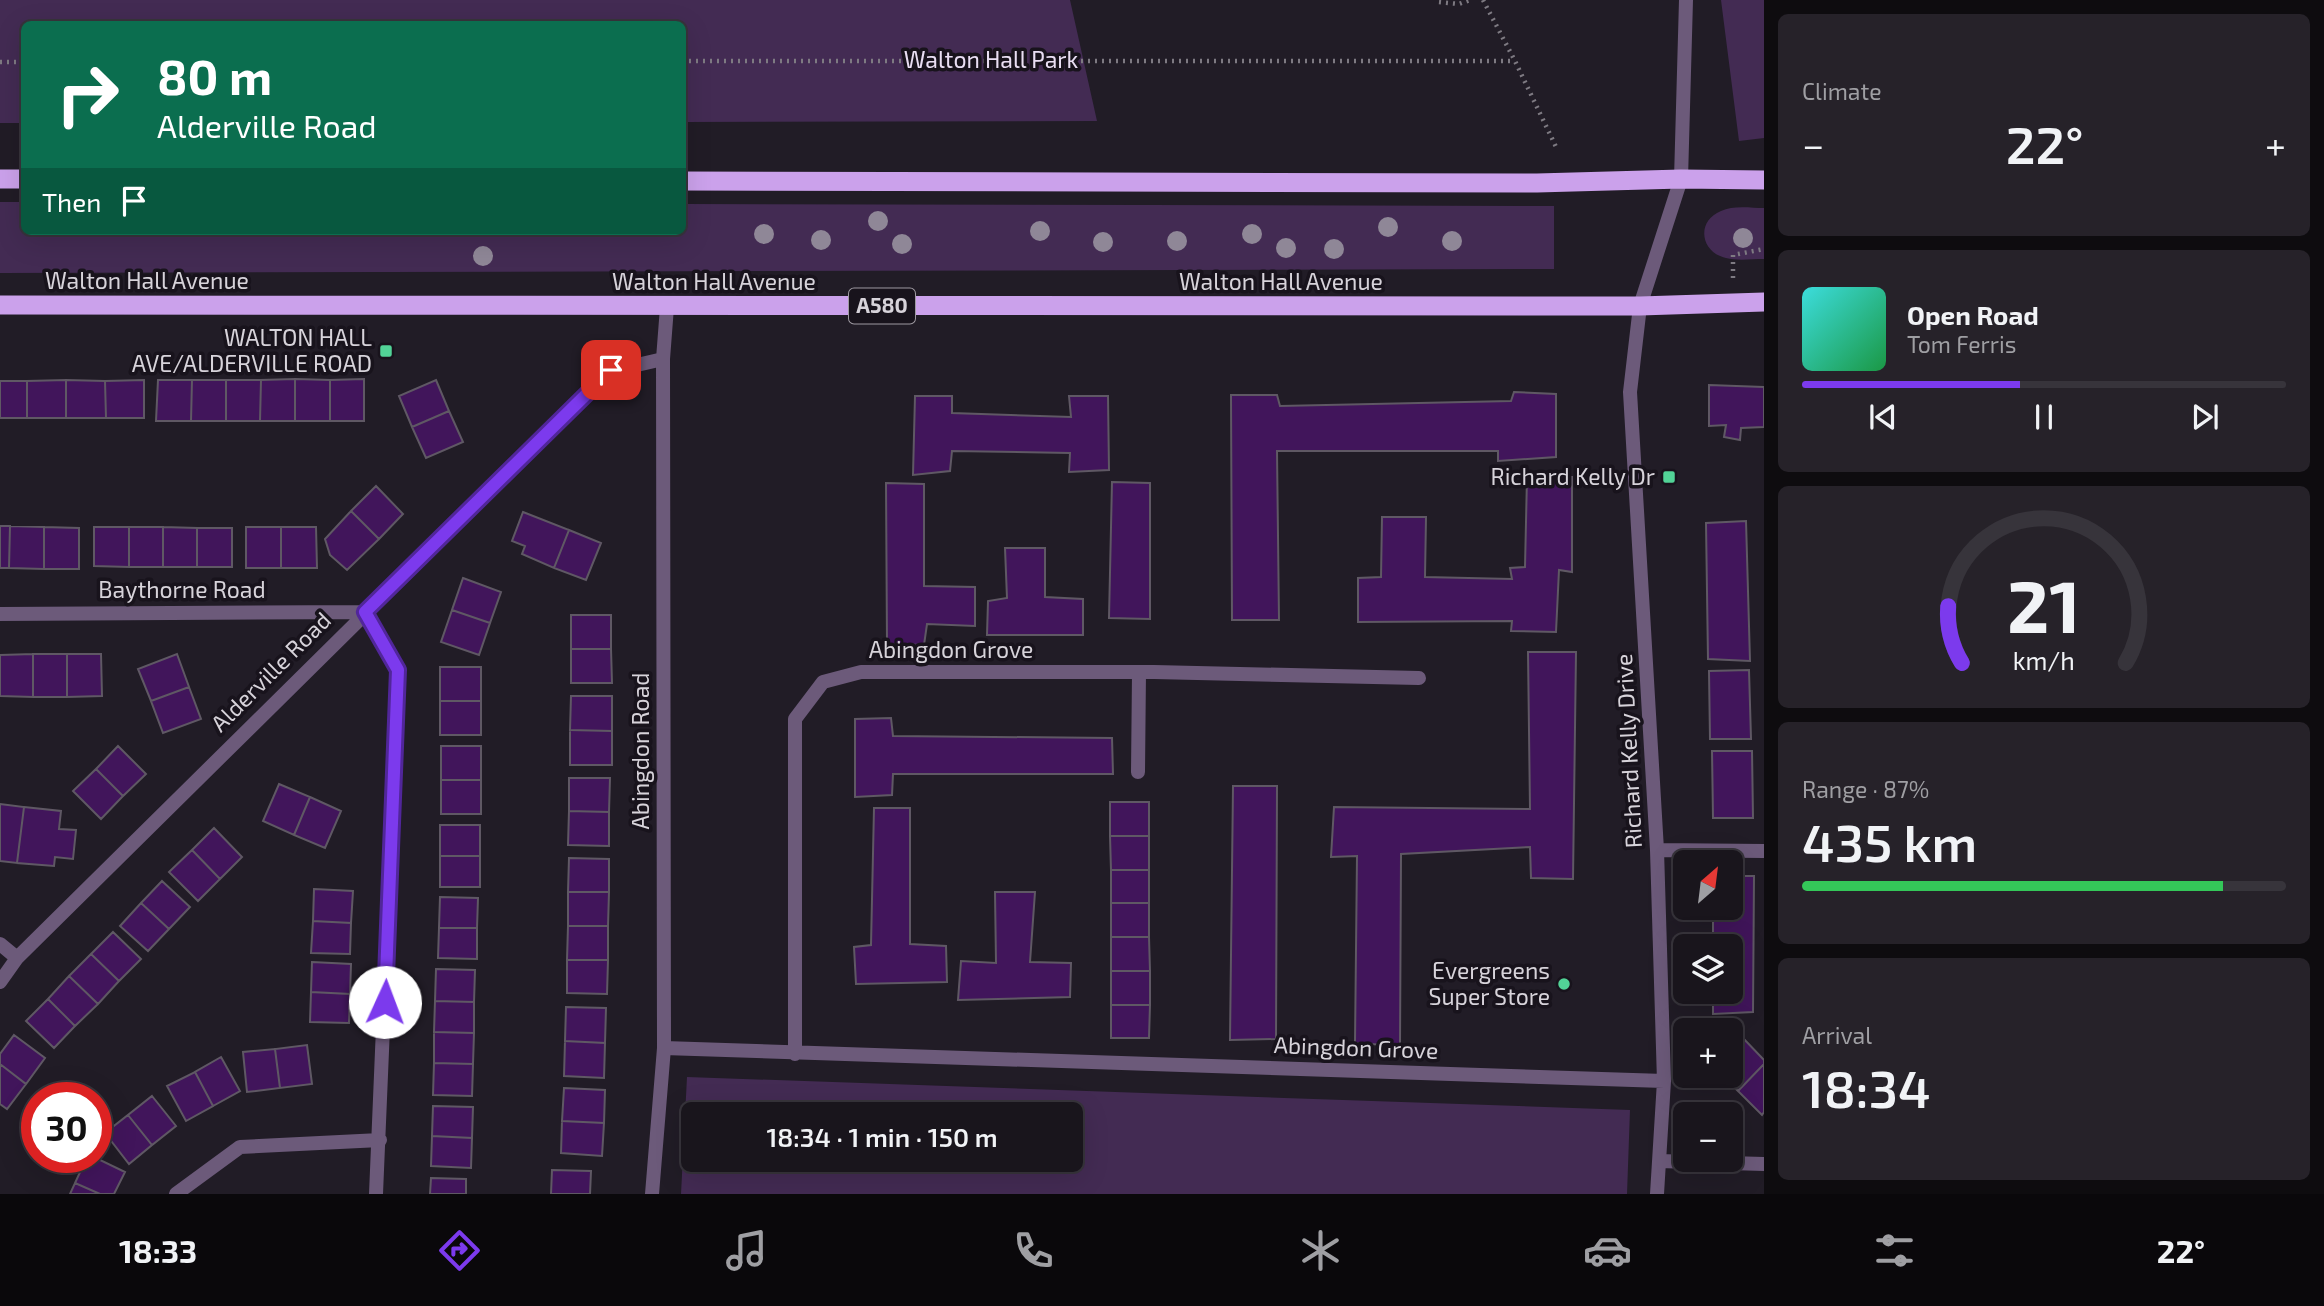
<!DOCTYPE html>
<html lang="en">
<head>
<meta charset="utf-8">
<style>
  :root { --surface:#19151c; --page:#262229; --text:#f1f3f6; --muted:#9f9fa3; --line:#37343b; --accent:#7c3aed }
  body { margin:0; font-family:"Exo 2",sans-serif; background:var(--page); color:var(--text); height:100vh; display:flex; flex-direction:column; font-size:26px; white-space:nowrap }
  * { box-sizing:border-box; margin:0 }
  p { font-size:23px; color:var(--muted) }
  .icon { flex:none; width:38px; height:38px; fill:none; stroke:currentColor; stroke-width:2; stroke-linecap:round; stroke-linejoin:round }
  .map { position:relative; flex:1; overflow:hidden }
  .sheet { display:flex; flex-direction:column; gap:14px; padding:14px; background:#0e0c0f; width:560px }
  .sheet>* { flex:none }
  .hud { position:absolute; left:21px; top:21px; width:665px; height:214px; border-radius:10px; box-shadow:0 7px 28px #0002,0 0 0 2px var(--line); background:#0b6e4f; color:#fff; overflow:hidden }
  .needle { width:46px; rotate:28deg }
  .fabs { position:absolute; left:1673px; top:850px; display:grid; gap:14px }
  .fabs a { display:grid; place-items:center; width:70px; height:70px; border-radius:10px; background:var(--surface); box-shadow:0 7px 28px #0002,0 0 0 2px var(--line); font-size:35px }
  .speed { position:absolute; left:21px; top:1082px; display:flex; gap:14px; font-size:35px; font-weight:700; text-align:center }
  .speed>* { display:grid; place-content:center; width:91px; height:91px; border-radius:50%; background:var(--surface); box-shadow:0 7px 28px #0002,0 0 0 2px var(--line); line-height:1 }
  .speed .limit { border:10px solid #d22; background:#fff; color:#111 }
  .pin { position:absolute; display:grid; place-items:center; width:60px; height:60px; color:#fff; margin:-30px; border-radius:14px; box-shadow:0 4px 10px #0006 }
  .me { position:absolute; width:77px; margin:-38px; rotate:2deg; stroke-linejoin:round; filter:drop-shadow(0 0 5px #0008) }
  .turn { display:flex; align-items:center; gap:24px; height:147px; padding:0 21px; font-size:32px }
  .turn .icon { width:91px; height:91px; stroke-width:2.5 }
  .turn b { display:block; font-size:49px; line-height:60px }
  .then { display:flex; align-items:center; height:66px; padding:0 21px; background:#0003; gap:14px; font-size:26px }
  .big { font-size:52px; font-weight:600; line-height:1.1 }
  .sheet .card { flex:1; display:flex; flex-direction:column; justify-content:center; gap:10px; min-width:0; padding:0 24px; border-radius:10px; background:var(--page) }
  .sheet .dial { align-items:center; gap:0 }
  .dial svg { height:182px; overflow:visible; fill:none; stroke:var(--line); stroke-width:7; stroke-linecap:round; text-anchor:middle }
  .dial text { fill:var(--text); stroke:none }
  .song { display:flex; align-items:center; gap:21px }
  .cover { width:84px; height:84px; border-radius:10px; background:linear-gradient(135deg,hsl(180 70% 55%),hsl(140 70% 35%)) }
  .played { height:7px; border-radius:4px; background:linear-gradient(90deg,var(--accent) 45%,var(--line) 45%) }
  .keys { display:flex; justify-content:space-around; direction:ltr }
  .heat { display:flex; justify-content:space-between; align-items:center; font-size:38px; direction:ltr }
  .charge { height:10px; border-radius:5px; background:linear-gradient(90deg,#34c759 87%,var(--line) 0) }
  .trip { position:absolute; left:681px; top:1102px; width:402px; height:70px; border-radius:10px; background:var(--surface); box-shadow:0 7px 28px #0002,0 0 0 2px var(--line); font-weight:600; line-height:70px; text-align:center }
  .menu { display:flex; height:112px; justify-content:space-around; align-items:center; background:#0a080b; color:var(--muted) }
  .menu .icon { width:49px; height:49px }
  .menu .on { color:var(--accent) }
  .menu b { font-size:32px; color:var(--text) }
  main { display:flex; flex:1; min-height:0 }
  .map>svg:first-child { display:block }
  .green { fill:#432b53; fill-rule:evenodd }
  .building { fill:#41155b; stroke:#5f5864; stroke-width:2 }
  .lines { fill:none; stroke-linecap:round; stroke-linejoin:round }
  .path { stroke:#7e7a82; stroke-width:4.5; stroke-dasharray:2 5; stroke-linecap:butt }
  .service { stroke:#6c5a7a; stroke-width:14 }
  .minor { stroke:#6c5a7a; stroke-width:14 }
  .trunk { stroke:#cba1eb; stroke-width:19 }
  .tree { fill:#8f8797 }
  .route-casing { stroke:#51269a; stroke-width:18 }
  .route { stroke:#7c3aed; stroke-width:12 }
  .poi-dot { fill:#52d397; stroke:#18131c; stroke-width:2.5 }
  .labels { text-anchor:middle; stroke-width:7; stroke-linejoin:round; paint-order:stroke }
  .shield { fill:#18131c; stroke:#9e99a1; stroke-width:2 }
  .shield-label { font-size:21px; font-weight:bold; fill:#d7d3da }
  .park-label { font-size:23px; fill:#e9def3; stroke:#18131c }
  .street-label { font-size:23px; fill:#d7d3da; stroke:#18131c }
  .poi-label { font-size:23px; fill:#d7d3da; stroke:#18131c; text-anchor:end }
</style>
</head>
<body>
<main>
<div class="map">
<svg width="1764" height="1194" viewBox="0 0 1764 1194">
  <rect width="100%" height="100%" fill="#211c26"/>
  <path class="green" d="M0,0H1070L1097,121L683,122L682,24H24V123H0Z
    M1721,0H1764V138L1739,141Z
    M0,202H24V231H682L683,204L1554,206V269L0,273Z
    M1764,208V259C1752,259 1737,261 1726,258C1700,252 1696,221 1721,211C1733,205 1751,208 1764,208Z
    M687,1077L1630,1110L1627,1194H681ZM693,1115H1071V1160H693Z"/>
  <path class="building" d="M295,379L330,380V421H295Z
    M295,379V421H260L261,380Z
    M364,379V421H330V380Z
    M66,380L105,381L106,418H66Z
    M66,380V418H27V381Z
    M144,380V418H106L105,381Z
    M158,380H192L191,421H156Z
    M192,380H226V421H191Z
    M226,380H261L260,421H226Z
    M436,380L449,411L412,427L399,396Z
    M0,381H27V418H0Z
    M1709,385L1764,387V427L1741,428L1740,440L1724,437L1726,425L1709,426Z
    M1514,392L1556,394V457L1498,461V451H1277L1279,620H1232L1231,395H1277L1280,406L1511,401Z
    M915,396H952V413L1071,417L1069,396H1108L1109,470L1069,472L1070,453L952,451L950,471L913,475Z
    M449,411L463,442L426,458L412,427Z
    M1527,477H1572V572L1559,570L1556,632L1511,631L1512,621L1358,622V578L1381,577L1382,517H1426L1425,577L1512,579L1510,568L1525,567Z
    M1112,482L1150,483V619L1109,618Z
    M886,483L924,484V586L975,587V626L927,624L924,645L887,644Z
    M376,486L403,514L379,539L351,511Z
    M351,511L379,539L347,570L330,555L325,539Z
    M523,512L569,530L554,568L522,554L525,546L512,541Z
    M1746,521L1750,661L1708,659L1706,523Z
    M0,526H10L9,568H0Z
    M10,526L44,527V569L9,568Z
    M44,527L79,528V569H44Z
    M94,527H129V567L94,566Z
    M129,527H163V567H129Z
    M163,527L197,528V567H163Z
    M246,527H281V568H246Z
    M281,527H316L317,568H281Z
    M197,528H232V567H197Z
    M569,530L601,543L586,580L554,568Z
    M1005,548H1045V597L1083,599V635H987L988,601L1007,598Z
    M463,578L501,592L490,623L452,610Z
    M452,610L490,623L479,655L441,642Z
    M571,615H611V649H571Z
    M571,649H611L612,683H571Z
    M1528,652H1576L1573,879L1531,878L1530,847L1401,854L1400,1046L1355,1043L1357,856L1331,857L1334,807L1530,809Z
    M33,654H67V697H33Z
    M33,654V697L0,696V655Z
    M67,654H101L102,696L67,697Z
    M177,654L189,687L151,701L138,669Z
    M440,667H481V701H440Z
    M1749,670L1751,739H1710L1709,671Z
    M189,687L201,719L163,733L151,701Z
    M571,696H612V731L570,730Z
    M440,701H481V735H440Z
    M891,718L893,736L1112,738L1113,774H893L892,795L855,797V719Z
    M570,730L612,731V765H570Z
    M118,746L146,774L123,796L96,769Z
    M441,746H481V780H441Z
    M1712,751H1752L1753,818H1713Z
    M96,769L123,796L101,819L73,791Z
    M569,778H610L609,812L569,811Z
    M441,780H481V814H441Z
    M279,784L310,797L294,835L263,821Z
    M1233,786H1277L1276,1039L1230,1040Z
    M310,797L341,811L325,848L294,835Z
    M1110,802H1149V836H1110Z
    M0,804L24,807L17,863L0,861Z
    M24,807L61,811L59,829L76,830L73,859L55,857L54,866L17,863Z
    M874,808H910V944L946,946L947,982L856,984L854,947L871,945Z
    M569,811L609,812V846L568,845Z
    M440,825H480V856H440Z
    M214,828L242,857L220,879L192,850Z
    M1110,836H1149V870H1111Z
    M192,850L220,879L198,901L169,872Z
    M440,856H480V887H440Z
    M569,858L609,859V892H568Z
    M1111,870H1149V903H1111Z
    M1731,876H1754L1753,1012L1713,1014V992H1731V947H1713V908H1731Z
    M162,881L190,907L169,929L141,903Z
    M314,889L353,891L351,923L313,921Z
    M568,892H609L608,926H568Z
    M995,892H1035L1030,962L1071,963L1070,997L958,1000L961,961L996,963Z
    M440,897L478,898L477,928H439Z
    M141,903L169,929L148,951L120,926Z
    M1111,903H1149V937H1111Z
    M313,921L351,923L350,954L311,953Z
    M568,926H608V960H567Z
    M439,928H477V959L438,958Z
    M113,932L141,959L119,981L91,954Z
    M1111,937H1149L1150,971H1111Z
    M91,954L119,981L98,1004L69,976Z
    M567,960H608L607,994L567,993Z
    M312,962L351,964L350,994L311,992Z
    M436,969L475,970L474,1002L435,1001Z
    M1111,971H1150V1005H1111Z
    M69,976L98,1004L75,1026L48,999Z
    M311,992L350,994L349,1023L310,1022Z
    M48,999L75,1026L54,1048L26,1021Z
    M435,1001L474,1002V1033L434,1032Z
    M1111,1005H1150L1149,1038H1111Z
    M566,1007L606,1008L605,1043L565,1041Z
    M434,1032L474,1033L473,1064L434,1063Z
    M14,1035L45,1058L26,1084L0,1064V1054Z
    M1742,1037L1764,1060V1064L1738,1091L1723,1076H1731V1049Z
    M565,1041L605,1043L604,1078L564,1076Z
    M307,1045L312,1084L280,1088L275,1049Z
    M275,1049L280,1088L247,1092L243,1052Z
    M221,1057L240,1091L213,1106L195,1072Z
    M434,1063L473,1064L472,1096L433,1095Z
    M0,1064L26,1084L7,1109L0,1104Z
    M1764,1064V1112L1762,1115L1738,1091Z
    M195,1072L213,1106L186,1121L167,1086Z
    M564,1088L605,1090L604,1123L562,1121Z
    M152,1096L176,1126L152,1145L128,1115Z
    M433,1106L473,1107L472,1138L432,1136Z
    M128,1115L152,1145L129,1164L105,1133Z
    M562,1121L604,1123L602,1156L561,1153Z
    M432,1136L472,1138L471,1168L431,1166Z
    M87,1157H94L125,1172L114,1194H100L75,1183Z
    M552,1170L591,1171L590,1194H551Z
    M431,1178L466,1179V1194H430Z
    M75,1183L100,1194H70Z"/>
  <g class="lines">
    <path class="path" d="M1483,0L1515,61L1557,149
      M1439,2L1459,4L1470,0
      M682,61H1515
      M0,62H24
      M1733,278V255L1764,249"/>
    <path class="service" d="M1138,772L1139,672"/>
    <path class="minor" d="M0,614L365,612L398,670L376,1194
      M1657,850L1764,851
      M0,944L17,958
      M0,982L17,958L611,371L663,359
      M664,1048L1664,1081
      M795,1054V719L823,682L861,672H1154L1419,678
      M1659,1161L1764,1164
      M176,1194L240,1147L380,1140
      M652,1194L664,1048L663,359L667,307
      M1657,1194L1664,1081L1657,850L1630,392L1640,306L1681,179L1686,0"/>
    <path class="trunk" d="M0,179H24
      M682,181L1537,183L1681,179L1764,180
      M0,305L1640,306L1764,302"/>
  </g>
  <g class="tree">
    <circle cx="878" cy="221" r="10"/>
    <circle cx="1388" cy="227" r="10"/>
    <circle cx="1040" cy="231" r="10"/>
    <circle cx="764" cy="234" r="10"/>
    <circle cx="1252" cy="234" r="10"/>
    <circle cx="1743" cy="238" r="10"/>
    <circle cx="821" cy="240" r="10"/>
    <circle cx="1177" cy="241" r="10"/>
    <circle cx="1452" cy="241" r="10"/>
    <circle cx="1103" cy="242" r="10"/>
    <circle cx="902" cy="244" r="10"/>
    <circle cx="1286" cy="248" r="10"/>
    <circle cx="1334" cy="249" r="10"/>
    <circle cx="483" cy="256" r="10"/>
  </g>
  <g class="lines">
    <g class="route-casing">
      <path id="route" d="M385,1002L398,670L365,612L611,370"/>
    </g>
    <use href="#route" class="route"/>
  </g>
  <g class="poi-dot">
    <rect x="379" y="344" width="14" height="14" rx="3.5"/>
    <rect x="1662" y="470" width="14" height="14" rx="3.5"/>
    <circle cx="1564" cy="984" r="7"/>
  </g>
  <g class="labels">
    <rect class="shield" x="849" y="288.5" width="66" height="35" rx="5"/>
    <g class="shield-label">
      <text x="882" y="313">A580</text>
    </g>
    <g class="park-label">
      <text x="991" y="68">Walton Hall Park</text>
    </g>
    <g class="street-label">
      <text x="147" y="289">Walton Hall Avenue</text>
      <text x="714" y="290">Walton Hall Avenue</text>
      <text x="1281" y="290">Walton Hall Avenue</text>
      <text x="182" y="598">Baythorne Road</text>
      <text x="951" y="658">Abingdon Grove</text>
      <text transform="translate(271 672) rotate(-45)" y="8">Alderville Road</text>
      <text transform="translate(641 751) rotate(-90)" y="8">Abingdon Road</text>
      <text transform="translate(1629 751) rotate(-93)" y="8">Richard Kelly Drive</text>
      <text transform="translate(1356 1048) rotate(2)" y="8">Abingdon Grove</text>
    </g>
    <g class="poi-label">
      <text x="372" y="346">WALTON HALL<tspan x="372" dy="26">AVE/ALDERVILLE ROAD</tspan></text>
      <text x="1655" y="485">Richard Kelly Dr</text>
      <text x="1550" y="979">Evergreens<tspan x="1550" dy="26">Super Store</tspan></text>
    </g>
  </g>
</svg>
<div class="fabs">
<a><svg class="needle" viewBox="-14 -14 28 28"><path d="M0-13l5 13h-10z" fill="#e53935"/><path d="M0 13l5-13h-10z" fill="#9f9fa3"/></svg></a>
<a><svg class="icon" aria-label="layers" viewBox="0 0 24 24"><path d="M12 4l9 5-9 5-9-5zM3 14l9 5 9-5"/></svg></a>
<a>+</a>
<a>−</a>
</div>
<div class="speed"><div class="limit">30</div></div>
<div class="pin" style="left:611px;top:370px;background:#d93025"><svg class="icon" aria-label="arrive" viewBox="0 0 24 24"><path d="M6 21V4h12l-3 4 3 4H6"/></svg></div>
<svg class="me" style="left:385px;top:1002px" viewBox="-20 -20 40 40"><circle r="19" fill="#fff"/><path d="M0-13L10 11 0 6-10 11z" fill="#7c3aed"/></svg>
<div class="trip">18:34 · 1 min · 150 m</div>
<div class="hud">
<div class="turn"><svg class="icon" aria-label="right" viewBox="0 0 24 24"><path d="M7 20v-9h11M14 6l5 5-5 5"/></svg><div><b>80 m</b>Alderville Road</div></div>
<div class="then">Then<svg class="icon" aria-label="arrive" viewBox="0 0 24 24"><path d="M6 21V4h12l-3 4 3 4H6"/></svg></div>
</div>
</div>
<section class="sheet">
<div class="card"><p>Climate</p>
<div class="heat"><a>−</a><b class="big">22°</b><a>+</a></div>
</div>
<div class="card">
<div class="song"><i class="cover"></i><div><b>Open Road</b><p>Tom Ferris</p></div></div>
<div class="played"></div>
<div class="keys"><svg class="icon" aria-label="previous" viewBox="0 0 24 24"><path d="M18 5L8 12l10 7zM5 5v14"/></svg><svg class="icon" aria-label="pause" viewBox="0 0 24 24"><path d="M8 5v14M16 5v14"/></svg><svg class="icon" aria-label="next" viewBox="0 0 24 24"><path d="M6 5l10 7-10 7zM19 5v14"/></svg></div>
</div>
<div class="card dial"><svg viewBox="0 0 100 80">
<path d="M14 69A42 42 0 1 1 86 69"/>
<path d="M14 69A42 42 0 0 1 8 44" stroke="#7c3aed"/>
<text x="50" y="56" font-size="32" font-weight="700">21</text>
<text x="50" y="72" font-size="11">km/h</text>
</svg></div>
<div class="card"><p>Range · 87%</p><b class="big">435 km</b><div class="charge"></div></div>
<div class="card"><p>Arrival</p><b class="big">18:34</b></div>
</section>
</main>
<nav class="menu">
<b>18:33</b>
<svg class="icon on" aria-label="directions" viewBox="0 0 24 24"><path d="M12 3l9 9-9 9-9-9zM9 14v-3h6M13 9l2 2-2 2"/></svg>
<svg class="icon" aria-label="music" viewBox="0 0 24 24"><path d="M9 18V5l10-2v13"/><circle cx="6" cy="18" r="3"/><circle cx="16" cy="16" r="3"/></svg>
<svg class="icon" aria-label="phone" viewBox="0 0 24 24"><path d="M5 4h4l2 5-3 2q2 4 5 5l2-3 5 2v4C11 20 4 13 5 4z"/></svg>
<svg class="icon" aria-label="climate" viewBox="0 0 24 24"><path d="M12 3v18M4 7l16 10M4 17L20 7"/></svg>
<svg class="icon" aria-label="car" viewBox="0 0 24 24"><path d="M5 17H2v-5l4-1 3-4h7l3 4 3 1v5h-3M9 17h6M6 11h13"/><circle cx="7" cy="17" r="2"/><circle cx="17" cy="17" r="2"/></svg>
<svg class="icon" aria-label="filters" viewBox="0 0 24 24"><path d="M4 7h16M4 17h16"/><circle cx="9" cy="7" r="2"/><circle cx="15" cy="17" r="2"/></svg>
<b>22°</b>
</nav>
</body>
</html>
